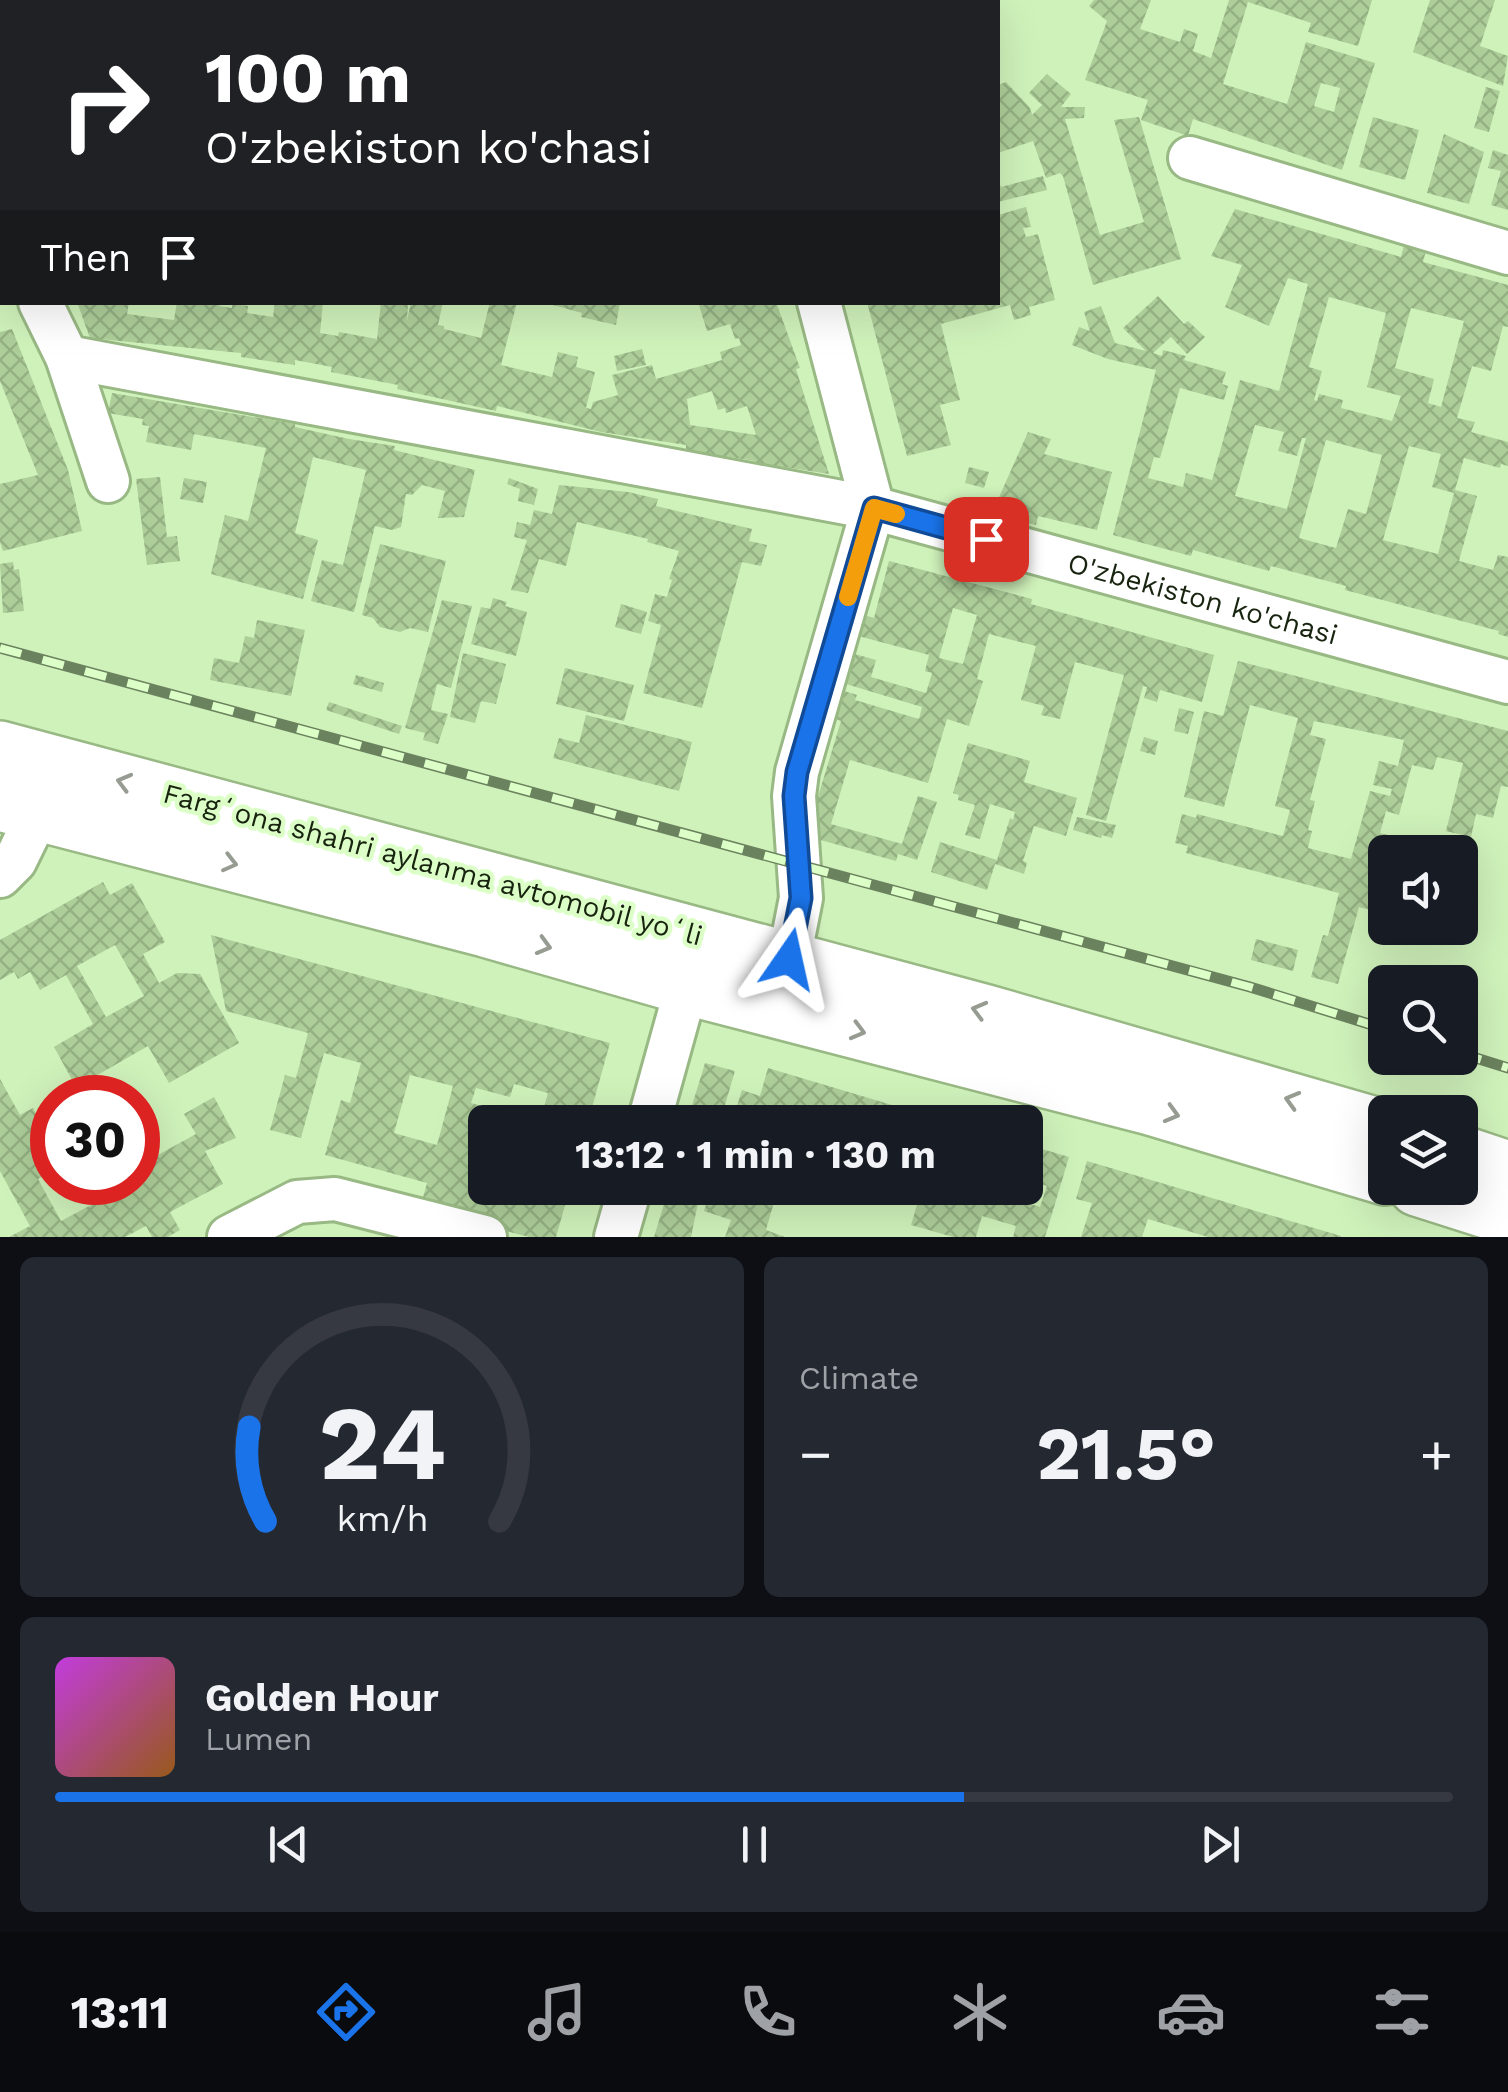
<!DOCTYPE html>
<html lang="en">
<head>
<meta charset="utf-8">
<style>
  :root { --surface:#171b24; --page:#242831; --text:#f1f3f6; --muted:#9ea1a6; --line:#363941; --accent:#1a73e8 }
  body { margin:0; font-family:"Work Sans",sans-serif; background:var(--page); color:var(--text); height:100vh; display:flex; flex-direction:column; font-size:38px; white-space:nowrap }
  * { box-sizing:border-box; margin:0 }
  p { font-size:32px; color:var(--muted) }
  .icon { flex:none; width:55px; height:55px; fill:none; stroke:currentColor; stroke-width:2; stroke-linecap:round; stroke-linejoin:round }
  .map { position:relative; height:1237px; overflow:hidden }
  .panel { display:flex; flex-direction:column; gap:20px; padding:20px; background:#0d0f14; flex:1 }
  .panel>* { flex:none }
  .hud { position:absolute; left:0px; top:0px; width:1000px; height:305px; box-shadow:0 10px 40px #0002; background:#202124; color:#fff; overflow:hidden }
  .fabs { position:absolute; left:1368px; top:835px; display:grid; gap:20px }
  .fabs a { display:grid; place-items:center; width:110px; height:110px; border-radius:15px; background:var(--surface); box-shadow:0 10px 40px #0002; font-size:50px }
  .speed { position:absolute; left:30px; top:1075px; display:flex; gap:20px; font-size:50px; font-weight:700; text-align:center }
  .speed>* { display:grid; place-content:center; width:130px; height:130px; border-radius:50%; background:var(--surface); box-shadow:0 10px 40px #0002; line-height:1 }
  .speed .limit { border:15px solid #d22; background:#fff; color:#111 }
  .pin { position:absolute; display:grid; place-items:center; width:85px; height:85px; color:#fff; margin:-42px; border-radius:20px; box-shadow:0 5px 15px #0006 }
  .me { position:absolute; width:110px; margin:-55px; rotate:11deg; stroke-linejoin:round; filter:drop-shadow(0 0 8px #0008) }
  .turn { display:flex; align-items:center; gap:35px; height:210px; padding:0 40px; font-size:45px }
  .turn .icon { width:130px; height:130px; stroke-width:2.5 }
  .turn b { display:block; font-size:70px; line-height:85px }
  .then { display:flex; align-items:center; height:95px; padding:0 40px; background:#0003; gap:20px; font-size:38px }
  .big { font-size:75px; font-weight:700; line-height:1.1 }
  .panel .card { flex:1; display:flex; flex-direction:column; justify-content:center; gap:15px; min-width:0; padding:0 35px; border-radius:15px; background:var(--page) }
  .panel .dial { align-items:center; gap:0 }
  .dial svg { height:260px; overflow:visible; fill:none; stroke:var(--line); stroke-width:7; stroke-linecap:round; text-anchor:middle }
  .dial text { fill:var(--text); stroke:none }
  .song { display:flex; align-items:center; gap:30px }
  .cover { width:120px; height:120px; border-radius:15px; background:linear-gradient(135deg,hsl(290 70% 55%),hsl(30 70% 35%)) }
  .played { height:10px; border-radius:5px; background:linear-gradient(90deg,var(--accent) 65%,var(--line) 65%) }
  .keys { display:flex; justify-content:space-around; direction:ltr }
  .heat { display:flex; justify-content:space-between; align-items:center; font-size:55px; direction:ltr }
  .panel .tiles { flex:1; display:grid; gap:20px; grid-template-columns:1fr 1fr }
  .card:last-child { grid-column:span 2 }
  .trip { position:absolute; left:468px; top:1105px; width:575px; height:100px; border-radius:15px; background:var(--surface); box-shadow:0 10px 40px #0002; font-weight:700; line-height:100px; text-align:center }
  .tabs { display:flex; height:160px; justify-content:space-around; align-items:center; background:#090b0e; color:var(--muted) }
  .tabs .icon { width:70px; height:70px }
  .tabs .current { color:var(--accent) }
  .tabs b { font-size:45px; color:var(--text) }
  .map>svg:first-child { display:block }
  .building { fill:url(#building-cross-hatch); fill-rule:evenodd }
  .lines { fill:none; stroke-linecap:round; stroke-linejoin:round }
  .minor-casing { stroke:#98b884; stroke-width:48 }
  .highway-casing { stroke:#98b884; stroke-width:60 }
  .minor { stroke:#fff; stroke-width:42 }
  .highway { stroke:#fff; stroke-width:55 }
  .rail-casing { stroke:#6b825e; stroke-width:11 }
  .rail { stroke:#dcffc7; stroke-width:8; stroke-dasharray:22; stroke-linecap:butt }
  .oneway { stroke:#979c93 }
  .route-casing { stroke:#114b97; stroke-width:25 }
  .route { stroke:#1a73e8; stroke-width:18 }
  .slow { stroke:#f59e0b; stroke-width:18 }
  .labels { text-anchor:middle; stroke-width:9; stroke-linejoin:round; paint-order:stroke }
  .street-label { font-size:28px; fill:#182410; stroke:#dcffc7 }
</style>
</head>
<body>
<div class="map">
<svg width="1508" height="1237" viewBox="0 0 1508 1237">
  <defs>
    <pattern id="building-cross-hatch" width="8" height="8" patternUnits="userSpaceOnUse" patternTransform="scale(2.5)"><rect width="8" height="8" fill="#adce99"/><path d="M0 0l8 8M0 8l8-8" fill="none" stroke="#94b183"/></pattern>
  </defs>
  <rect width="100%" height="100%" fill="#cff1ba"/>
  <path class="building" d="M1094,0H1151L1140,29L1180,42L1184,29L1198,34L1193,51L1211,58L1229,0H1372L1358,46L1308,32L1311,23L1248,2L1223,84L1287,104L1306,42L1375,63L1342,170L1193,119L1188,136L1141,120L1148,100L1085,80L1107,21L1089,6ZM1321,83L1340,88L1334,112L1314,106Z
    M1430,0H1495L1480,46L1508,56L1503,86L1413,52Z
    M1047,74L1071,94L1061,107H1085L1084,118L1065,119L1100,235L1144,222L1114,120L1139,117L1181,259L1093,285L1063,176L1060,173L1046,178L1033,141L998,153V85L1006,82L1030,108L1032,115L1042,105L1029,93Z
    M1486,87L1500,91L1489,132L1474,128Z
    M1373,117L1419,130L1405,180L1359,167Z
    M1444,134L1484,152L1469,204L1427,193Z
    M1493,150L1508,155V210L1491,205L1501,171L1488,168Z
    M1043,176L1047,190L998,202V180L1001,187Z
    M1026,207L1031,227L1023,228L1026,237L1038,234L1055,300L1029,307L1031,315L1014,320L1010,305L941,324L960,400L940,405L951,445L907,456L867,302H998V215Z
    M1235,209L1401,257L1406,237L1428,243L1423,262L1508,285V327L1503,326L1491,371L1472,366L1457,418L1475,422L1471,432L1508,442V466L1501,464L1500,468L1464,458L1455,490L1477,496L1459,561L1493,570L1498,555L1508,557V637L1498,634L1499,631L1345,590L1346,586L1271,566L1269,571L1193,550L1191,556L1113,535L1156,370L1108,359L1072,345L1079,327L1090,331L1084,312L1101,306L1115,343L1146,351L1123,328L1158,296L1184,324L1188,321L1205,337L1187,354L1171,337L1153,353L1162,356L1163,350L1186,356L1184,360L1226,372L1222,384L1228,386L1224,400L1180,388L1160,458L1154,457L1148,478L1183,487L1186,473L1212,480L1240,380L1279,391L1308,284L1288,278L1269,326L1225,307L1242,265L1211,256ZM1329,297L1386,313L1367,387L1401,396L1392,421L1341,408L1343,400L1319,394L1317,401L1314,400L1322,371L1309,367ZM1411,308L1464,321L1441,407L1428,403L1434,379L1395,368ZM1255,425L1284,432L1278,451L1297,456L1302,438H1306L1287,509L1235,496ZM1326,440L1382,455L1366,514L1348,509L1336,548L1299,538ZM1409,446L1441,454L1432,487L1454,493L1438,554L1383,540Z
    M77,302H129L127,314L174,320L177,302H219V306L232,308V304L248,306L247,313L273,317L275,302H323L320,333L338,336L339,332L377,339L381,302H408L407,321L411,302H443L438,325L444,326V329L481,338L490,302H517L501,365L552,377L558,352L578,357L576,367L595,372L586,408L591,409L593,402L618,395L612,375L652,365L656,379L722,360L720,352L741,345L739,338L735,339L730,324L707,331L698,302H776L800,368L796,369L829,474L778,466L777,470L754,467L755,461L686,450V445L601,432L497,406L496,411L397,389L398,385L331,372L332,367L295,360V365L241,357V353L90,338ZM712,391L718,410L725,408L726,413L747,406L756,435L690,425L687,399Z
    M542,302H620L616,325L581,317L582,313Z
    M12,329L68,470L82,531L3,551L0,542V484L38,475L0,381V332Z
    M642,349L646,365L617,371L614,356Z
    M112,393L295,424V427L349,439L395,446L394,450L475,470L464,517L438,518L445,491L422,485L412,495L406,494L401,527L392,530L375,526L354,612L311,601L322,560L343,565L366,470L313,457L295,533L318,540L303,599L211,574L225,515L248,521L266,448L194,434L191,450L146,442L149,426L142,425L143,419L108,413Z
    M1028,432L1051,439L1044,454L1112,472L1097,530L1038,516L1036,525L1014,520L1017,510L996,504Z
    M969,467L989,472L984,488L965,483Z
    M160,477L167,537L177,536L180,561L147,565L136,479Z
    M184,478L207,482L203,503L180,499Z
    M509,478L538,489L534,505L518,501L520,489L507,484Z
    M559,485L628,492L658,499L656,506L752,529L749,541L767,545L761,566L742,562L702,708L643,693L661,625L648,621L655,594L667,597L672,580L669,579L679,551L647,542L648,539L577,522L566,566L539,559L528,593L511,590L527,540L514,537L517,522L530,525L534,510L552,514Z
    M380,544L446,561L428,632L410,628L400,632L380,627L373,618L362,615Z
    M889,561L1032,599L1031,604L1214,655L1202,702L1160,690L1157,702L1144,698L1147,687L1143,686L1106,821L1086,815L1124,675L1075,662L1060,719L1041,715L1044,706L1021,700L1036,646L989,634L977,679L983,681L969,726L947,719L928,783L850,760L831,824L902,844L918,796L937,802L917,860L898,854L896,861L806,836L841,721L830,717L838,689L857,695L855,700L919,719L922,707L846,684L855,654L876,660L871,677L926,693L932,673L925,671L929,655L851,634L858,613L874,618ZM953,608L977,615L963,664L939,658Z
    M13,562L14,570L19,569L24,611L3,613L0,564Z
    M493,598L507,602L505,606L527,612L516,656L471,644L481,607L490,609Z
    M442,600L472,606L451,688L437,684L431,710L448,714L438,744L423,740L425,733L405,728Z
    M621,604L647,612L641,634L615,627Z
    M257,620L305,630L291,696L210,680L214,658L239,663L245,636L254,638Z
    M463,653L506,664L496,704L481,701L475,723L450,717Z
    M1238,661L1508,731V787L1501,786L1493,818L1476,814L1471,837L1446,831L1463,763L1437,757L1433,770L1412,765L1399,815L1386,811L1380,833L1404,839L1400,852H1385V914L1359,907L1338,984L1311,977L1323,935L1328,936L1339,893L1186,853L1188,846L1175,843L1182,814L1196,818L1197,814L1283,836L1290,810L1275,806L1298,718L1250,705L1224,807L1184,797L1204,711L1223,716ZM1314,721L1404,740L1398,766L1379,761L1373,785L1392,789L1390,796L1370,791L1351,859L1308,848L1312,831L1308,830L1315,801L1310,800L1326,739L1310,735Z
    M565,668L634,685L624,721L556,704Z
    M356,675L384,683L382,692L353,684Z
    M329,702L402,726L399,734L326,710Z
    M1179,708L1194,712L1188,734L1174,731Z
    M586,715L692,742L679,791L553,758L559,738L579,743Z
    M1144,737L1158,741L1155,755L1140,751Z
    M968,743L1030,761L1024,782L1077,798L1066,836L1034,826L1023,861L1027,863L1024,874L995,864L987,890L931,872L940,842L997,860L1010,818L1013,820L1015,812L990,804L980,839L965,835L975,805L958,800L959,795L953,793Z
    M1077,817L1116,825L1112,838L1102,835L1101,838L1073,830Z
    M1465,851L1478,855L1476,864L1462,860Z
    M103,882L110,895L132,883L165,942L143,954L159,983L177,973L200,974L239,1043L169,1083L148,1046L94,1077L102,1093L93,1098H57L76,1087L54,1047L93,1024L66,975L40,990L30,972L18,979L14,972L0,980V940ZM115,945L144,996L106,1017L77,966Z
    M211,935L610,1043L588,1122H485V1188H570L556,1237H529L420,1208L427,1183L325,1155L341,1100L350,1103L361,1063L324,1053L301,1138L270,1130L285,1075L296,1078L308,1033L226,1011ZM410,1075L453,1086L437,1145L394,1133ZM514,1084L548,1093L543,1111L524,1106L521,1117L471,1103L476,1088L510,1097Z
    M1256,939L1298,950L1293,971L1251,960Z
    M705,1063L735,1071L720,1122H687Z
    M768,1068L949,1122H732L742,1090L760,1096Z
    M0,1079L20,1115L33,1108L52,1144V1171L38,1179L61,1221L91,1205L78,1182H138V1166L196,1134L184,1114L214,1097L236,1138L205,1151L223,1184L170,1212L180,1230L168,1237H152L146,1226L125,1237H9L30,1226L0,1171Z
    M52,1100V1135L38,1108Z
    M1025,1144L1069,1157L1045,1237H1013L1016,1226L982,1216L976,1237H953L911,1225L922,1188H1009L1006,1196L1040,1207L1047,1186L1025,1179Z
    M1087,1161L1341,1236V1237H1208L1148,1219L1142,1237H1081L1092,1203L1076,1199Z
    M669,1188H701L691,1237H654Z
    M711,1188H778L766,1230L785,1237H725L731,1220L704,1211Z
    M876,1189V1188H916L913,1199Z"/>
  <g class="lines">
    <g class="minor-casing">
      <g id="minor">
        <path d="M740,0L741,2"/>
        <path d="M420,2L424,0"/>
        <path d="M1190,158L1508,253"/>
        <path d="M0,225L2,230"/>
        <path d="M40,302L67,357L108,481"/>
        <path id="s1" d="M819,302L873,508L1508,682"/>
        <path d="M67,357L873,508L797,772L794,796L801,898L789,959"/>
        <path d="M0,876L15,861L38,814"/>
        <path d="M649,1122L694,960"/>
        <path d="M229,1237L297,1202L335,1199L485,1237"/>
        <path d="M616,1237L630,1188"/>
      </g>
    </g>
    <g class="highway-casing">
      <path id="highway" d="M0,749L987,1013L1385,1128
        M0,803L485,929L687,987L1150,1107L1385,1177
        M1460,1153L1508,1169
        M1417,1188L1508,1217"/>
    </g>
    <use href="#minor" class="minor"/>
    <use href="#highway" class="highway"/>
    <g class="rail-casing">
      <path id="rail" d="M0,648L1250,987L1385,1029
        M1460,1053L1508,1068"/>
    </g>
    <use href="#rail" class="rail"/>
  </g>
  <defs><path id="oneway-chevron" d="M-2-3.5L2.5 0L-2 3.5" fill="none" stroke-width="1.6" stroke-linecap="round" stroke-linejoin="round" transform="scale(2.5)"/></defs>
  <g class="oneway">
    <use href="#oneway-chevron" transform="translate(124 782) rotate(-165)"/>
    <use href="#oneway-chevron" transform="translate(230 863) rotate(14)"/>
    <use href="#oneway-chevron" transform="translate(544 946) rotate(16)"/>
    <use href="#oneway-chevron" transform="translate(979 1010) rotate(-165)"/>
    <use href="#oneway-chevron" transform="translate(858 1031) rotate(15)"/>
    <use href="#oneway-chevron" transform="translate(1292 1100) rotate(-164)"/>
    <use href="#oneway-chevron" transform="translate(1172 1114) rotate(16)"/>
  </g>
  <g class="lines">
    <g class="route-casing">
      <path id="route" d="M789,959L801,898L794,796L797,772L874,508L986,539"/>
    </g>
    <use href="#route" class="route"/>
    <path class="slow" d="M848,597L874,508L896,514"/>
  </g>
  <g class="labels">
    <g class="street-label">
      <text dy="10" stroke="none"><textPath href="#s1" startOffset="555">O'zbekiston ko'chasi</textPath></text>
      <text transform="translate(433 864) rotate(15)" y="10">Fargʻona shahri aylanma avtomobil yoʻli</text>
    </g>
  </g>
</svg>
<div class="fabs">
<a><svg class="icon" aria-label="sound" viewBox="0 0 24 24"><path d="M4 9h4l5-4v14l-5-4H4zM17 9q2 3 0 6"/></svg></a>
<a><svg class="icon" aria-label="search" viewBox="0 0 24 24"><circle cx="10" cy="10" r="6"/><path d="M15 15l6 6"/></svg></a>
<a><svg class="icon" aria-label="layers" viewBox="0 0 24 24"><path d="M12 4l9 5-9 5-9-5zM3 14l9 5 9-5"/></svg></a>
</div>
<div class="speed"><div class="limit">30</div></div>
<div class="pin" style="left:986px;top:539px;background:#d93025"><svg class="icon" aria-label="arrive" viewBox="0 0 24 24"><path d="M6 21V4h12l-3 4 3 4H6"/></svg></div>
<svg class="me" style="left:789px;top:959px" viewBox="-20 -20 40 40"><path d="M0-17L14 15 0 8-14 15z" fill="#1a73e8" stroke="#fff" stroke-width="4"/></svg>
<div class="trip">13:12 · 1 min · 130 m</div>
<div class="hud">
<div class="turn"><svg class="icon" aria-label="right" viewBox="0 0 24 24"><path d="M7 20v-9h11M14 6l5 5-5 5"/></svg><div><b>100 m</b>O'zbekiston ko'chasi</div></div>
<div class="then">Then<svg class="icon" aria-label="arrive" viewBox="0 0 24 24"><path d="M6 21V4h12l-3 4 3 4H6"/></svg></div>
</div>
</div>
<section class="panel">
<div class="tiles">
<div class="card dial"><svg viewBox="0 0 100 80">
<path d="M14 69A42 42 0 1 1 86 69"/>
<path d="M14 69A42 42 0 0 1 9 40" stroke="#1a73e8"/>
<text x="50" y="56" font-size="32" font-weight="700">24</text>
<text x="50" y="72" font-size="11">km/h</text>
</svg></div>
<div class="card"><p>Climate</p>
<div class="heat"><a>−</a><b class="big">21.5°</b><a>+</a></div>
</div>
<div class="card">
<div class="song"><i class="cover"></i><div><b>Golden Hour</b><p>Lumen</p></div></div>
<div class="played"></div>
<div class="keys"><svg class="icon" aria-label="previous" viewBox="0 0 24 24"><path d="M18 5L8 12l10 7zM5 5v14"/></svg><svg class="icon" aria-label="pause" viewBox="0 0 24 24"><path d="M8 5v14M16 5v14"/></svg><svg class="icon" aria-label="next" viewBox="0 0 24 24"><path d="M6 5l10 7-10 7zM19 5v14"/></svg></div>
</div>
</div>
</section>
<nav class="tabs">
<b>13:11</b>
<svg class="icon current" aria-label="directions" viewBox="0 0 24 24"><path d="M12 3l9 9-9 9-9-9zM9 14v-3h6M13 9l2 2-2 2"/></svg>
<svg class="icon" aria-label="music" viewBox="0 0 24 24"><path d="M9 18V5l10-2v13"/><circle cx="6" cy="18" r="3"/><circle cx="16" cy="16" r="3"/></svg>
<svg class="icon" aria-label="phone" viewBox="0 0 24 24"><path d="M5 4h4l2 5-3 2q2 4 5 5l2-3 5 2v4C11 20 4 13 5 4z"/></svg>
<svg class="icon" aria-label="climate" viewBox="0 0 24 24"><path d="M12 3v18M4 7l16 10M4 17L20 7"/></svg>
<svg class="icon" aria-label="car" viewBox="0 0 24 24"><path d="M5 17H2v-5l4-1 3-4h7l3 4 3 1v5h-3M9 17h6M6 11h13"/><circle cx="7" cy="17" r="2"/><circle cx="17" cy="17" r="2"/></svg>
<svg class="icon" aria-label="filters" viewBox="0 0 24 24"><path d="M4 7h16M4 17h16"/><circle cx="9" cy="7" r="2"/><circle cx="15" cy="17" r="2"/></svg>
</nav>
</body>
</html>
